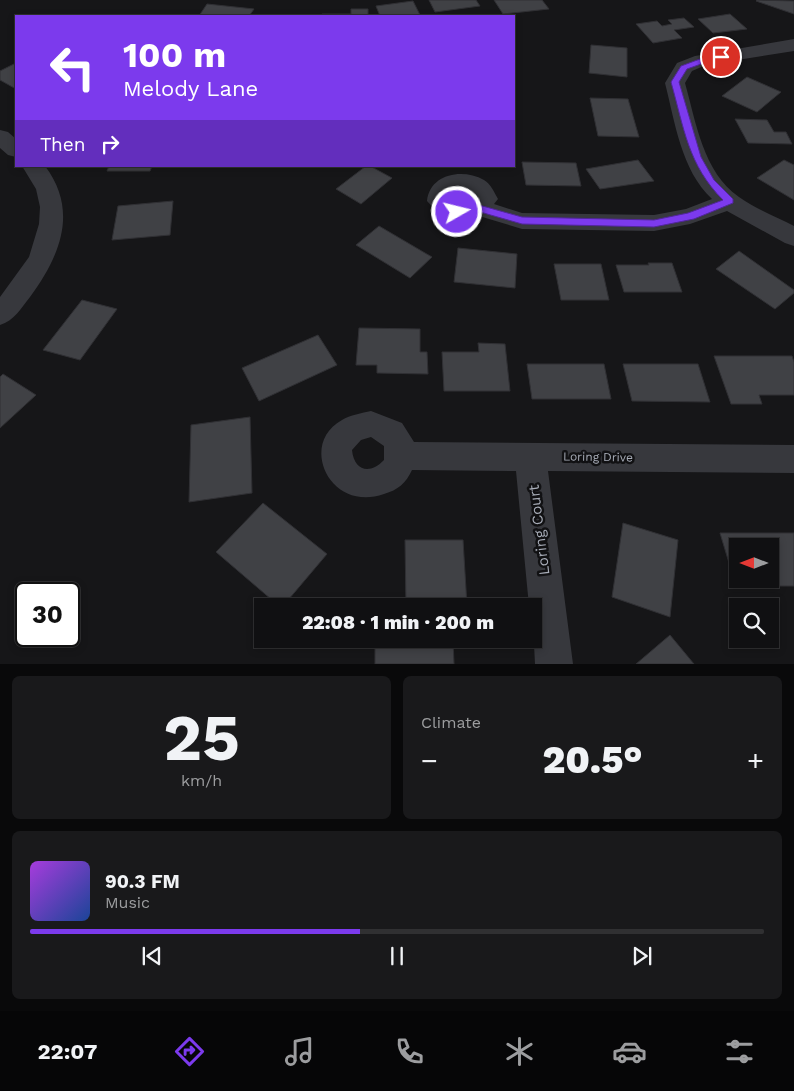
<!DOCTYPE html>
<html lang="en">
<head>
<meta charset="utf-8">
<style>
  :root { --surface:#101012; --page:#19191b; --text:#f1f3f6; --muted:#9c9d9f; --line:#303032; --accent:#7c3aed }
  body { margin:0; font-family:"Work Sans",sans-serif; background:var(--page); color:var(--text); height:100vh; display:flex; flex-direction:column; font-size:19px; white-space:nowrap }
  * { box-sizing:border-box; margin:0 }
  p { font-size:16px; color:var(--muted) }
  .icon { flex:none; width:28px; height:28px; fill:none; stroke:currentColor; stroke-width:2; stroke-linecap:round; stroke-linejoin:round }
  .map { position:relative; height:664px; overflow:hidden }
  .panel { display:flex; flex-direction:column; gap:12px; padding:12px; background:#09090a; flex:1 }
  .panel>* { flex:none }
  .banner { position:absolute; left:15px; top:15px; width:500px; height:152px; border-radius:0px; box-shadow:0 2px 8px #0003,0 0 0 1px var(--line); background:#7c3aed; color:#fff; overflow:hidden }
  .needle { width:32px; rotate:270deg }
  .controls { position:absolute; left:729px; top:538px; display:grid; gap:10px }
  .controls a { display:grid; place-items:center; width:50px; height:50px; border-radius:0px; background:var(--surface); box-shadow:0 2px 8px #0003,0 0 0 1px var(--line); font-size:25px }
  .speed { position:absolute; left:15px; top:582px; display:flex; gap:10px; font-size:25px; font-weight:700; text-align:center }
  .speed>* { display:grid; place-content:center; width:65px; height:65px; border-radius:50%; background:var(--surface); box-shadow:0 2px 8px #0003,0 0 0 1px var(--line); line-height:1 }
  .speed .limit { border:2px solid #111; border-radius:8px; background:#fff; color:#111 }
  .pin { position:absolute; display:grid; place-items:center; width:42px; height:42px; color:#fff; margin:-21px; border:2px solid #fff; border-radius:50%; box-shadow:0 1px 5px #0007 }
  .me { position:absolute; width:55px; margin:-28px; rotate:82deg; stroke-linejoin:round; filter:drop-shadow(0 0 4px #0008) }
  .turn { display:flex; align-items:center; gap:18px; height:105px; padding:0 25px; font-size:22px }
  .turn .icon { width:65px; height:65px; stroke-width:2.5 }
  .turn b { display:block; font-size:35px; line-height:42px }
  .then { display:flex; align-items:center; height:48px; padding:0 25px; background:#0003; gap:10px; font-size:19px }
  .big { font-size:38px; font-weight:800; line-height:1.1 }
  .panel .tile { flex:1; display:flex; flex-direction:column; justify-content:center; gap:8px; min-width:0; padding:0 18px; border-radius:8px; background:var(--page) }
  .panel .dial { align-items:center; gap:0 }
  .dial b { font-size:65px; line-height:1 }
  .song { display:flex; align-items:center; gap:15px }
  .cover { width:60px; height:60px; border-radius:8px; background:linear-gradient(135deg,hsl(280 70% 55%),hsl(220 70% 35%)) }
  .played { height:5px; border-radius:2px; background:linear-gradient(90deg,var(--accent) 45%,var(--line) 45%) }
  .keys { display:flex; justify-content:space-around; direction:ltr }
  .heat { display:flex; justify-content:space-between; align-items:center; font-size:28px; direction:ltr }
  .panel .tiles { flex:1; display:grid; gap:12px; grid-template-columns:1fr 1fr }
  .tile:last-child { grid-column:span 2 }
  .trip { position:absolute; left:254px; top:598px; width:288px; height:50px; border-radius:0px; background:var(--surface); box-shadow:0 2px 8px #0003,0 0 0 1px var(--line); font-weight:800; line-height:50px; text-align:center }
  .dock { display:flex; height:80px; justify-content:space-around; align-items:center; background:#060607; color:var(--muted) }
  .dock .icon { width:35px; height:35px }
  .dock .on { color:var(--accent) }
  .dock b { font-size:22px; color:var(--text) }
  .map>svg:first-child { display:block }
  .building { fill:#404145; stroke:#303034; fill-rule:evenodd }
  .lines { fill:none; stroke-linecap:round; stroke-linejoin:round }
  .minor { fill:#37383d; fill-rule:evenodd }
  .route { fill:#7c3aed; stroke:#51269a }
  .labels { text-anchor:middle; stroke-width:5; stroke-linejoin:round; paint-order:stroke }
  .street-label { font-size:12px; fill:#a8adb8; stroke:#111113 }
  .near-street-label { font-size:15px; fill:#a8adb8; stroke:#111113 }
</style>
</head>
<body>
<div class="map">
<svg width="794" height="664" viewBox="0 0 794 664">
  <rect width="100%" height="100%" fill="#161618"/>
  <path class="building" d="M429,0H476L480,6L435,12Z
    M494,0H542L549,9L503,14Z
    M757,0L794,1V14L756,1Z
    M413,1L420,15L380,16L376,6Z
    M207,4L254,9L249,16H199Z
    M351,9H368V16H322V14H351Z
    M730,14L747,29L713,33L698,19Z
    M684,18L694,27L674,30L682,38L653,43L636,24L657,21L662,26L672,24L668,20Z
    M591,45L627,48V77L589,73Z
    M16,63V89L0,80V71Z
    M747,77L781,92L757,112L722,96Z
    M590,98L628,99L639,137L598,136Z
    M735,119L767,120L774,132H786L792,144L748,143Z
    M638,160L654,181L600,189L586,169Z
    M784,160L794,165V200L757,178Z
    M522,162L576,163L581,186L526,185Z
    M109,166H152L150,171H107Z
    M366,166H370L392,178L361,204L336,189Z
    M173,201L170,235L112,240L118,206Z
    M379,226L425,253L432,257L410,278L356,245Z
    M458,248L517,254L515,288L454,282Z
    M739,251L794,290V293L775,309L716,269Z
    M648,263H672L682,292H624L616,265H649Z
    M554,264H601L609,300H561Z
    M82,300L117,309L80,360L43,350Z
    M359,328L420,329V352H427L428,374L377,373V365H356Z
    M318,335L337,365L259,401L242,368Z
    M478,343L505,344L510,391H444L442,352H479Z
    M714,356H792L794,362V395H759L762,404H731Z
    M527,364H604L611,399H532Z
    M623,364H698L710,402L632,401Z
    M3,374L36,395L0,428V377Z
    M250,417L252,493L189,502L191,425Z
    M263,503L327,554L283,606H279L216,552Z
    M623,523L678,540L670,617L612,597Z
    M720,533H794V586H736ZM738,546H770V579H738Z
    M405,540H463L467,606H406Z
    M670,635L694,664H636Z
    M375,639H453L454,664H375Z"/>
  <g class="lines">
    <path class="minor" d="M794,39V51L706,65L692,71L685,83C696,122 703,172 739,197C756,209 776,217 794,226V246L785,243L727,211L690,224L654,231L522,229L479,216L457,220L441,216L427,201C430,174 462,168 484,180C491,184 494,192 498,199L494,204L522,213L654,215L686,209L712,199C681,170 675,122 665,83L677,63L695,56ZM457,189L468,191L474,198L471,202L457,204L451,199V193Z
      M0,130L8,132L16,139V157L8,155L0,148Z
      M22,166H45C79,211 60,256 30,297C21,308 14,321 0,325V297L29,257L39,224L40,207L36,189Z
      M371,411L402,423L414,442L794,445V473L548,471L573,664H535L532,606H529L516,471L412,470C406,483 398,490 384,494C330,513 298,444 342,420C350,415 362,413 371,411ZM371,437L384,446V460C370,475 354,471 352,450L361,440Z"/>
  </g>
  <path class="route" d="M721,55L725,57L724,59L704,63L687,69L679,82L701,157L714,180L733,199V203L694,219L654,227L522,224L480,212L473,214L457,215L452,212L457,209L471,208L479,205L522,217L654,220L688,213L723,200C688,165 684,128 671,82L681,66L700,59Z"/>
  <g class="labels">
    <g class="street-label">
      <text transform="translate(598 457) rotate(1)" y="4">Loring Drive</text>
    </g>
    <g class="near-street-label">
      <text transform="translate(539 530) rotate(-97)" y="5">Loring Court</text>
    </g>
  </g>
</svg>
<div class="controls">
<a><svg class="needle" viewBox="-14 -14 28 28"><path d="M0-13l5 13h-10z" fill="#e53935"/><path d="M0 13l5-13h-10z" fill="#9c9d9f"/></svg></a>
<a><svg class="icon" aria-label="search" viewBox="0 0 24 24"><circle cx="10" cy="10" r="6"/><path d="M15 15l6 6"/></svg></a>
</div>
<div class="speed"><div class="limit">30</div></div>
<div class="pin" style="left:721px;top:57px;background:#d93025"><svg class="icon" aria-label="arrive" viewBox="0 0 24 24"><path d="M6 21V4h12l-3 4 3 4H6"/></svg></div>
<svg class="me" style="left:457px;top:212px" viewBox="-20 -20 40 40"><circle r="17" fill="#7c3aed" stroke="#fff" stroke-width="3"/><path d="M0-11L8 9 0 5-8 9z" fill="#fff"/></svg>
<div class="trip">22:08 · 1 min · 200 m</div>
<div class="banner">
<div class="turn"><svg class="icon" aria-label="left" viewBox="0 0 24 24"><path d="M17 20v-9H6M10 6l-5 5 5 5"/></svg><div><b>100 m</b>Melody Lane</div></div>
<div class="then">Then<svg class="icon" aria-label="right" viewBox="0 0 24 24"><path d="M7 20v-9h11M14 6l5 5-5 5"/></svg></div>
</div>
</div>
<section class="panel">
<div class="tiles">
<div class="tile dial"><b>25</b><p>km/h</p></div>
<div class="tile"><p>Climate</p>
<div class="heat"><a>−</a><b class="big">20.5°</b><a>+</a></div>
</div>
<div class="tile">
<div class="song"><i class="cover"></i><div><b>90.3 FM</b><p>Music</p></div></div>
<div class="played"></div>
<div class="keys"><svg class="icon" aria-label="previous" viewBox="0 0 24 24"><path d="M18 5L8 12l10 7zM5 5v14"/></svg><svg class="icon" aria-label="pause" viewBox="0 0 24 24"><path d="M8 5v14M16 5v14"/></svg><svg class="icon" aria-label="next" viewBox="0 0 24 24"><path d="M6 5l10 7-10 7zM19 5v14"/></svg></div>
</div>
</div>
</section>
<nav class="dock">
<b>22:07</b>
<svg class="icon on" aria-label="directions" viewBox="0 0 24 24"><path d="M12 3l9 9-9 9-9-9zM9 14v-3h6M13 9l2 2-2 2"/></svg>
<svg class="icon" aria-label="music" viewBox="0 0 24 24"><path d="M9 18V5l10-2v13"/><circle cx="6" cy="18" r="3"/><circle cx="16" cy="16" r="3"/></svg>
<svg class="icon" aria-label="phone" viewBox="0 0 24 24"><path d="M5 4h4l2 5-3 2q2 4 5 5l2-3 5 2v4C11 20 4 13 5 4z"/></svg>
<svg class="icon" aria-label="climate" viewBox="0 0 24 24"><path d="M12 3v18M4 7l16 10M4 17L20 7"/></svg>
<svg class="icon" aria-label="car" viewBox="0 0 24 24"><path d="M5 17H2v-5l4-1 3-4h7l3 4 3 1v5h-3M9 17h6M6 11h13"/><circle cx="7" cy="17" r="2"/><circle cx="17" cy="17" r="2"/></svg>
<svg class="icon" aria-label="filters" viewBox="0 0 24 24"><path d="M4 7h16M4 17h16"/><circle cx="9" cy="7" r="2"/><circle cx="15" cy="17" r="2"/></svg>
</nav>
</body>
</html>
